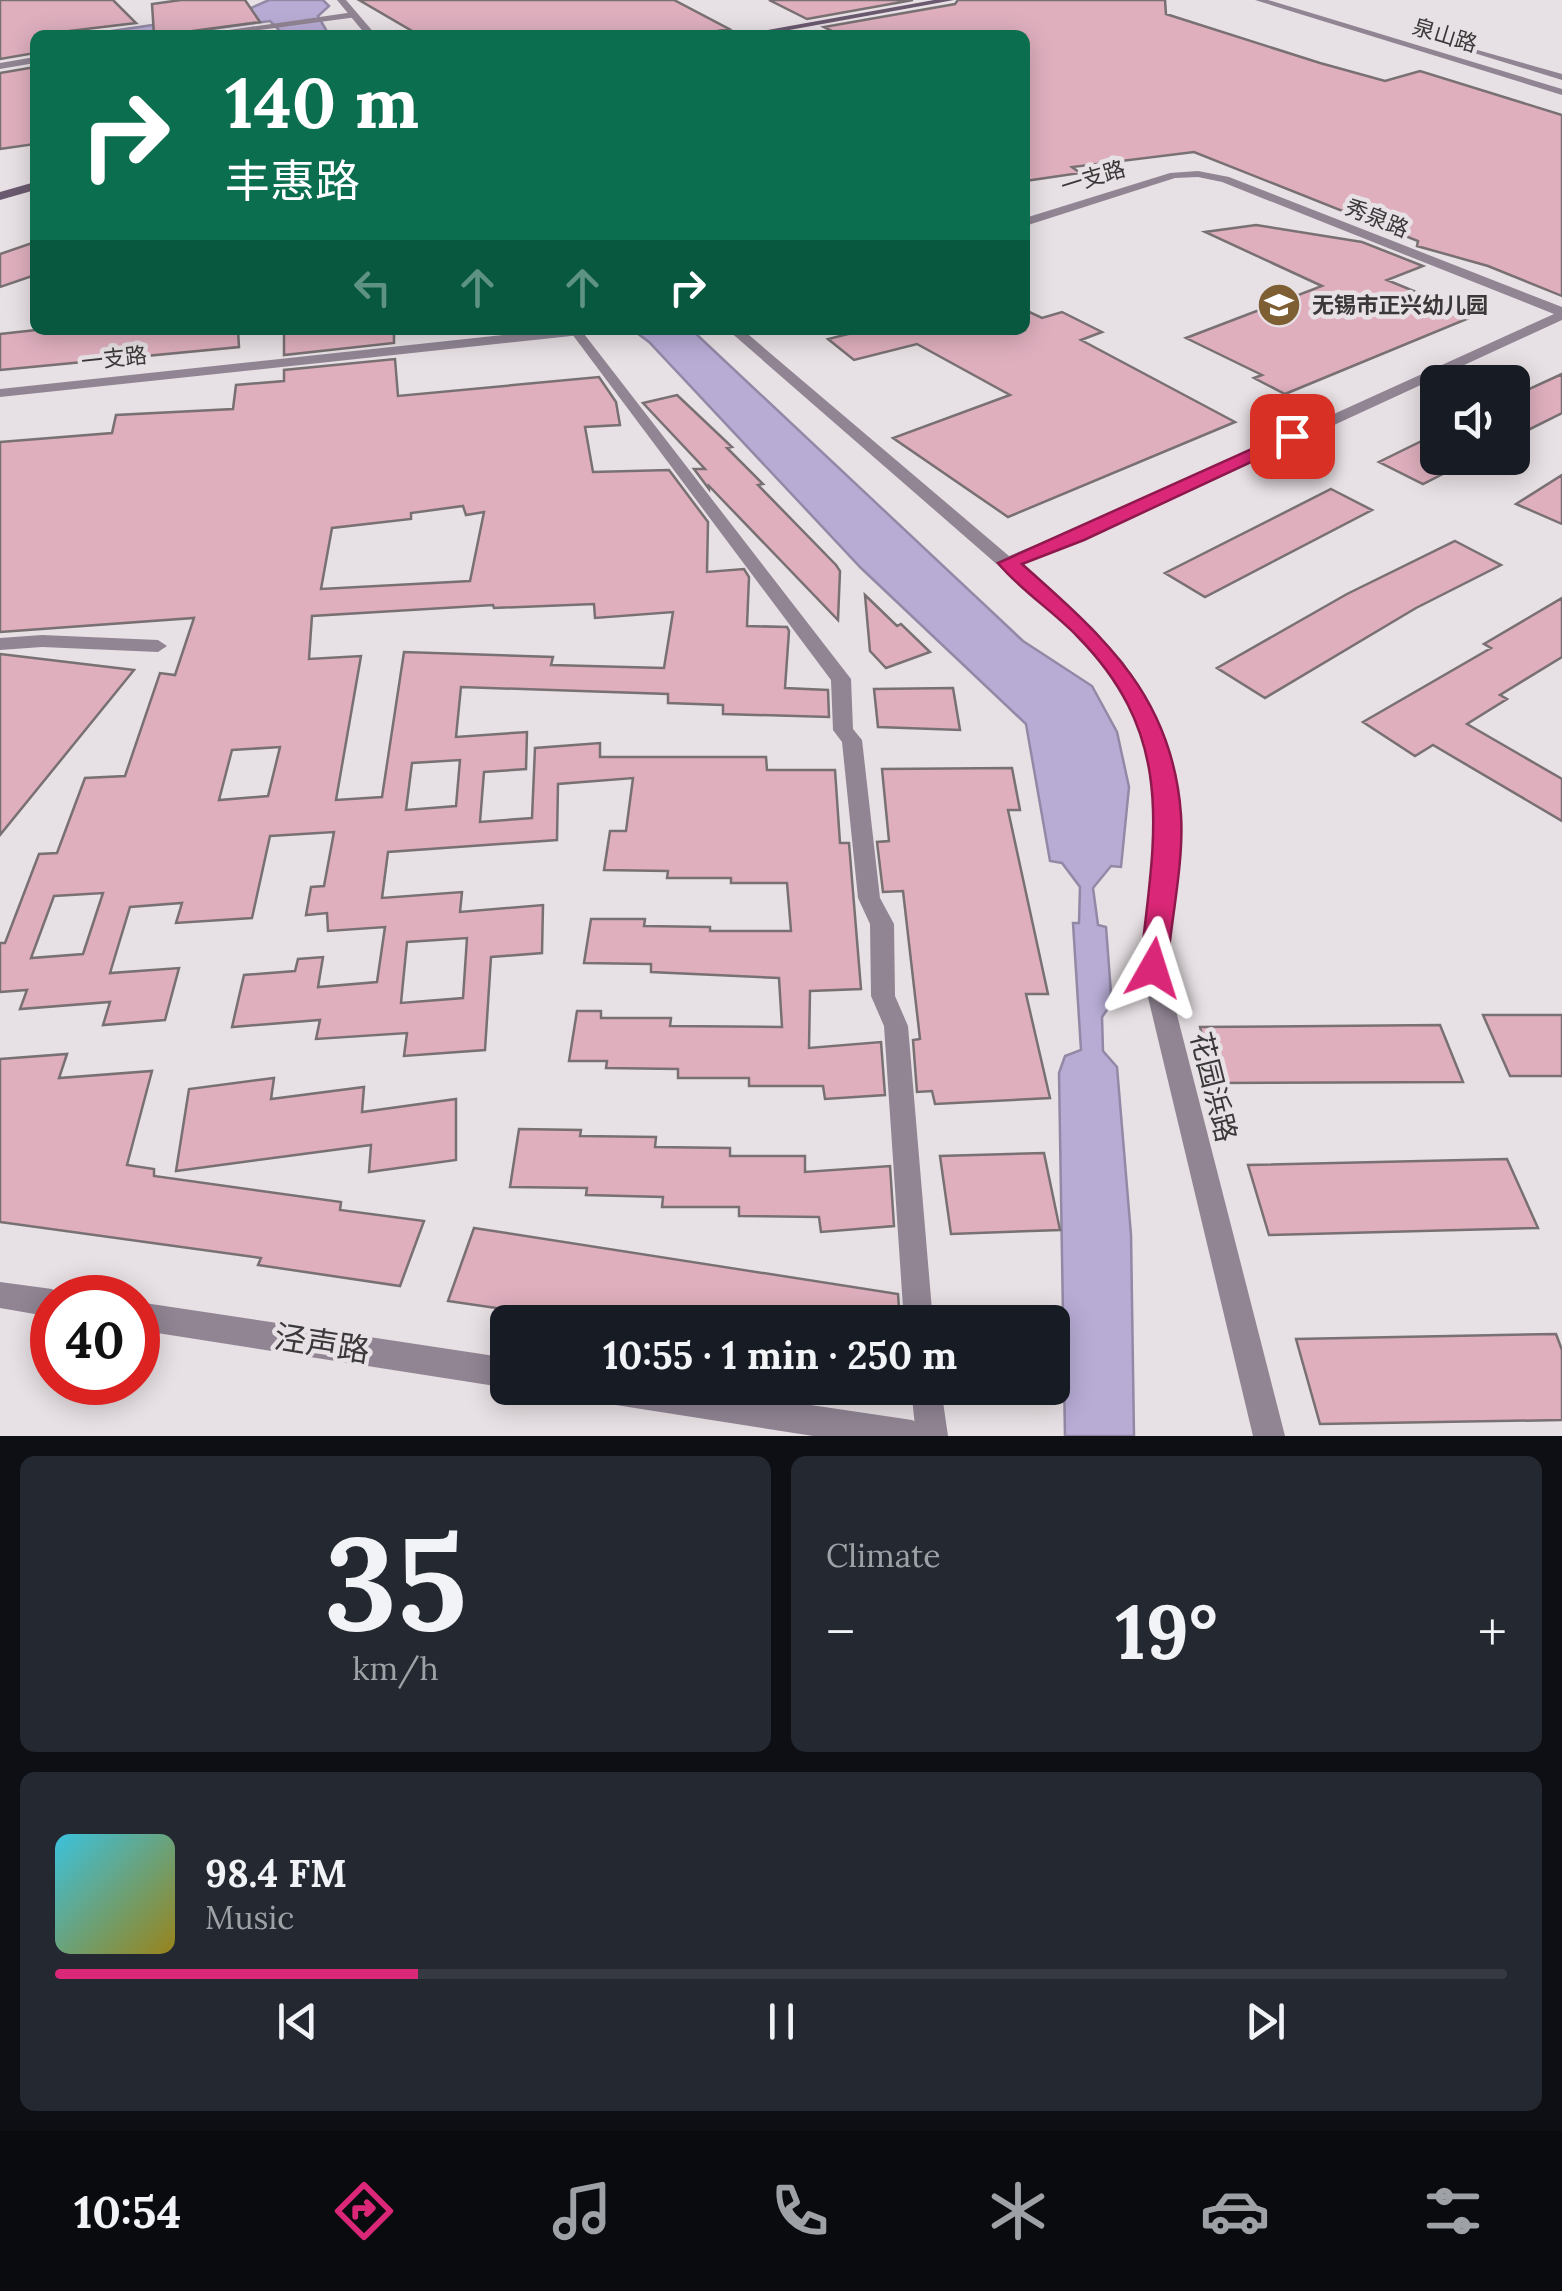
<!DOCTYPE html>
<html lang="en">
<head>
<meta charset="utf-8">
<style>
  :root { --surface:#171b24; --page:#242831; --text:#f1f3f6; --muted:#9ea1a6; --line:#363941; --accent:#db2777 }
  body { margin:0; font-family:Lora,"Noto Sans SC",serif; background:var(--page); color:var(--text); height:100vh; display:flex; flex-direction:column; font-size:38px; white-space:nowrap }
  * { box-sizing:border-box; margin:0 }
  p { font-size:32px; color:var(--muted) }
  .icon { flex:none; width:55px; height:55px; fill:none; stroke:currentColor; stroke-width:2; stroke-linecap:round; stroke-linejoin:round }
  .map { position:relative; height:1436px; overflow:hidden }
  .side { display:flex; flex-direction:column; gap:20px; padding:20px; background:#0d0f14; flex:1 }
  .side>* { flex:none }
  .top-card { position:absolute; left:30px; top:30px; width:1000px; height:305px; border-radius:15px; box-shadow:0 5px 25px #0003; background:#0b6e4f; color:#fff; overflow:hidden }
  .buttons { position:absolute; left:1420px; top:365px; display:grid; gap:20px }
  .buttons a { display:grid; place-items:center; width:110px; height:110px; border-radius:15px; background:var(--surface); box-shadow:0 5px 25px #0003; font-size:50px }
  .speed { position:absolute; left:30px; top:1275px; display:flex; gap:20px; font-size:50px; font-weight:700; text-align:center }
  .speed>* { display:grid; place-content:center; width:130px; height:130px; border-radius:50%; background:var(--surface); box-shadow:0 5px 25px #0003; line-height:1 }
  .speed .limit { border:15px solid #d22; background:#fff; color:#111 }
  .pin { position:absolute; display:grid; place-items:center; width:85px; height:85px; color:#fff; margin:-42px; border-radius:20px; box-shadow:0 5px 15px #0006 }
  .me { position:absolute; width:110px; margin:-55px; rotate:6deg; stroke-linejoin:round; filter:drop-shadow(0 0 8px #0008) }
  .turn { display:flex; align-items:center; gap:35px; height:210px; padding:0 30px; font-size:45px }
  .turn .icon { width:130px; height:130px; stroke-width:2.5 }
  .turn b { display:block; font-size:70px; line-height:85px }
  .lanes { display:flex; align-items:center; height:95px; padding:0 30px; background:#0003; justify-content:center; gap:50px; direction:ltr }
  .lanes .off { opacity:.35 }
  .big { font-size:75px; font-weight:700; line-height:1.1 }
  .side .tile { flex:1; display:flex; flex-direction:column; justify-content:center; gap:15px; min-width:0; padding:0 35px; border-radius:15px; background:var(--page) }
  .side .dial { align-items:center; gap:0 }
  .dial b { font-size:130px; line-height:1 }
  .song { display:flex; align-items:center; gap:30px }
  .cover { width:120px; height:120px; border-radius:15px; background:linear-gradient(135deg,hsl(190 70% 55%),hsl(50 70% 35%)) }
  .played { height:10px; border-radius:5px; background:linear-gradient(90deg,var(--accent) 25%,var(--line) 25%) }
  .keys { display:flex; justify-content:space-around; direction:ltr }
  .heat { display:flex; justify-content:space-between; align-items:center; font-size:55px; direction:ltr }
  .side .tiles { flex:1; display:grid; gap:20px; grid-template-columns:1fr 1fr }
  .tile:last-child { grid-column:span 2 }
  .trip { position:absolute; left:490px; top:1305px; width:580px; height:100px; border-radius:15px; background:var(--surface); box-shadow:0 5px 25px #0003; font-weight:700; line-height:100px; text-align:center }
  .menu { display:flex; height:160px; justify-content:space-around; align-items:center; background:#090b0e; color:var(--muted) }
  .menu .icon { width:70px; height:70px }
  .menu .active { color:var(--accent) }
  .menu b { font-size:45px; color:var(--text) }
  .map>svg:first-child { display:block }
  .water { fill:#b8acd5; stroke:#9289a6; stroke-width:2.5 }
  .building { fill:#dfafbe; stroke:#787072; stroke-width:2.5; fill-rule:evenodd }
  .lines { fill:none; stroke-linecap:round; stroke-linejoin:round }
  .minor { fill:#918594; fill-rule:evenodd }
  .tertiary { fill:#918594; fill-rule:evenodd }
  .secondary { fill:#6a596f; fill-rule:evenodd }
  .route { fill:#db2777; stroke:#8e194d; stroke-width:2.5 }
  .labels { text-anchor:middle; stroke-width:9; stroke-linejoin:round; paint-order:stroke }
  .far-street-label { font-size:22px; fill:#3a3839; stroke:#e7e0e4 }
  .far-poi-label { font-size:22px; font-weight:bold; fill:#3a3839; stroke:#e7e0e4; text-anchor:start }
  .street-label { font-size:28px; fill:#3a3839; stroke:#e7e0e4 }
  .near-street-label { font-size:32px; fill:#3a3839; stroke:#e7e0e4 }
</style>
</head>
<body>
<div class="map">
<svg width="1562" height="1436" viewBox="0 0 1562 1436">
  <rect width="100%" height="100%" fill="#e7e0e4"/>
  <path class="water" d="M269,0H323L329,6L318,16L329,35H284L270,21L168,35H84L242,12Z
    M633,330L693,331L1023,641L1092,686L1117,732L1129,787L1121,867L1111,866L1093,888L1098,925L1106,927L1111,993L1109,1007L1102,1017L1103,1051L1117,1067L1131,1235L1134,1436H1065L1059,1073L1065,1056L1081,1050L1073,923H1079L1080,887L1062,863L1050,861L1026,724L861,568L649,342Z"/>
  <path class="building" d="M0,0H113L136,23L35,35V53L0,59Z
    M181,0H245L260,22L193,31L190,35H154L152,4Z
    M359,0H674L729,29L695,35H419Z
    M769,0H913L807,19Z
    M958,0H1165L1166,14L1320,63L1385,81L1420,71L1562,115V296L1488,266L1417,246L1418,241L1194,152L1072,167L1080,173L1025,181V35H840L824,27L955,4Z
    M35,67V144L0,149V73Z
    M1256,225L1362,242L1423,266L1387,280L1474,316L1285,394L1254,378L1262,375L1186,338L1322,286L1205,232Z
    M35,242V275L0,287V254Z
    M1025,310L1042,318L1062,312L1102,332L1081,340L1235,422L1008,517L893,438L1010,395L917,344L854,360L828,339L864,330H1025Z
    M36,330H238L239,347L0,370V334Z
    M284,330H394V343L284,355Z
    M395,359L398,396L599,377L616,402L620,425L585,427L593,472L669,470L708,522L707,572L744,569L749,577L747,626L787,627L789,631L785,688L828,690L829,717L723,714V705L668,703V694L461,687L456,737L527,732L526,769L484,772L480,822L532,818L535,748L600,743V757H766L767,770H835L840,843H849L861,989L810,991L809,1048L881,1042L885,1095L825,1099L823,1086H749V1078H678V1069L606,1068L607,1061H569L577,1011H601V1018H671L670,1026L782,1027L779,978L651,972V964L584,963L591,919H645L644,926L710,927V931H791L787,883H731V878H667L668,871L604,870L610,831H626L633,778L558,784L557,840L388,852L382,898L462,892L460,912L543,905L542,953L491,957L485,1050L404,1056L407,1033L316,1039L320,1020L232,1027L244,975L295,971L298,959L323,957L318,987L377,982L385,927L328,931L327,913L306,915L311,887L324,886L334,832L270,836L252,918L176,923L182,903L130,907L110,973L179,968L165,1020L103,1025L110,1002L20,1009L27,990L0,992V943H5L39,854L57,853L85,778L125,776L160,673L175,675L194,618L0,632V442L112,433L116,415L233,409L236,385L284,381V370ZM463,506L466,515L484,512L470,581L321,589L332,528L411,519V513ZM594,604L595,618L673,612L664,668L551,665L553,657L404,652L382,797L336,800L361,656L309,659L312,616L493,605L494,608ZM280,747L268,796L219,800L232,750ZM460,760L456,806L406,810L412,763ZM103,893L83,954L31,958L54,896ZM467,938L463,998L401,1003L407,942Z
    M1562,374V413L1512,438V397Z
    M677,395L732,447L727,448L763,484L758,485L836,565L840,571L838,620L709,486V489L694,469H705L643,403Z
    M1438,433V458H1474L1423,484L1379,462Z
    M1562,475V524L1516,504Z
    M1331,489L1372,510L1205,597L1165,573Z
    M1455,541L1501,565L1416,608L1265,698L1217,668L1347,594Z
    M865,595L897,626L901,624L930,652L886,668L870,651Z
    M1562,598V657L1500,695L1507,699L1467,724L1562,779V821L1433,745L1415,756L1363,722L1491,648L1484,644Z
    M0,654L134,670L0,835Z
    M953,688L960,730L878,727L874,689Z
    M1012,768L1020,810H1008L1048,994H1026L1050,1098L935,1104L932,1091L917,1092L913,1040L920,1039L903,891L883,892L877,842L889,841L882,769Z
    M1483,1015H1562V1076H1510Z
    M1440,1025L1463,1082L1215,1083L1200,1027Z
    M67,1054L59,1078L152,1071L127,1165L154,1169V1176L341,1202L340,1210L424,1221L400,1286L258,1265L261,1258L0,1222V1059Z
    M274,1078L271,1099L364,1087L362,1112L456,1099V1160L369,1172L371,1145L176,1171L189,1089Z
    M519,1129L581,1130L580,1136L656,1137L655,1147L730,1148V1156H805V1172L890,1166L894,1226L821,1232L819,1217L739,1216V1207H662L663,1197L586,1195L587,1188L510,1187Z
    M1044,1153L1060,1230L951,1234L940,1156Z
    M1507,1159L1538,1228L1269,1235L1248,1165Z
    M474,1228L898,1294L900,1322H592L448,1301Z
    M1556,1334L1562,1350V1420L1320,1424L1296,1339Z"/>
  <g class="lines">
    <path class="minor" d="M354,12L357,17L221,35H194Z
      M35,57V63L0,69V63Z
      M569,330H581L851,679L853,729L862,740L880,898L894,924L895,996L908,1026L933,1322H904L884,1026L871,996L870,924L858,898L842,742L833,730L831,680Z
      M42,635L158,640L167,646L158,652L42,647L0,650V638Z
      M911,1388H941L948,1436H916Z"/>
    <path class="tertiary" d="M337,0H346L376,35H366Z
      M1255,0H1268L1562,89V95Z
      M1474,49L1562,74V80L1474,53Z
      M1198,171L1229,177L1562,307V320L1154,508L1019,565L1092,627L1124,663L1155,714L1172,764L1180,818L1165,968L1285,1436H1253L1141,968L1158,818L1152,764L1135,714L1109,670L1078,635L728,330H743L1009,556L1142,501L1554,314L1222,182L1198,177L1175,178L1025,226V218L1170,173Z
      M550,330H597L590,334L0,397V389Z
      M0,1282L52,1289L64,1298H52V1317L0,1308Z
      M138,1302L508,1358V1388L138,1330Z
      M588,1388H697L912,1420L923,1425L928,1436H813L603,1403L592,1398Z"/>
    <path class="secondary" d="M934,0H954L762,35H740Z
      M35,182V190L0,200V192Z"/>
  </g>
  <path class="route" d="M1292,431L1298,432V440L1084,540L1022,564C1104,637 1173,697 1181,815C1184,862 1171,920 1167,968L1163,975L1153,978L1144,975L1140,968C1154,838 1179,739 1077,636C1052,610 1020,590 998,563Z"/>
  <defs>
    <g id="school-disc" transform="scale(2.25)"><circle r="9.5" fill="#7d5f33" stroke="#e7e0e4"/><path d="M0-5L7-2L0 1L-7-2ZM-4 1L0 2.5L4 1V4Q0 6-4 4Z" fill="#fff"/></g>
  </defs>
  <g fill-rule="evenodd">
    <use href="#school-disc" x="1279" y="305"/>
  </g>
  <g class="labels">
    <g class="far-street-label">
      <text transform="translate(1445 35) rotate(17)" y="8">泉山路</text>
      <text transform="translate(1093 177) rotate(-17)" y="8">一支路</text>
      <text transform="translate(1377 218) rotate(22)" y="8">秀泉路</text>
      <text transform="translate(114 358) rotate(-6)" y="8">一支路</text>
    </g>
    <g class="far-poi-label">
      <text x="1312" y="313">无锡市正兴幼儿园</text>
    </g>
    <g class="street-label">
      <text transform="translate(1214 1087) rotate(76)" y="10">花园浜路</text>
    </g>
    <g class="near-street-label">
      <text transform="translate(322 1344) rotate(9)" y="11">泾声路</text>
    </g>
  </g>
</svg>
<div class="buttons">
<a><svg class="icon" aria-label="sound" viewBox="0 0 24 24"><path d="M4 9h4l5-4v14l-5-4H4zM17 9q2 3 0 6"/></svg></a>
</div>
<div class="speed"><div class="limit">40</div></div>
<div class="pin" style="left:1292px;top:436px;background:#d93025"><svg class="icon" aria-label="arrive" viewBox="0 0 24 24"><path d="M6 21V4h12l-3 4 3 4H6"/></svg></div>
<svg class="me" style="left:1153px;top:968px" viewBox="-20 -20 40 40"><path d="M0-17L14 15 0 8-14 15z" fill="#db2777" stroke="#fff" stroke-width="4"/></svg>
<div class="trip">10:55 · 1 min · 250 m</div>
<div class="top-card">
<div class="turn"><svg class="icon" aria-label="right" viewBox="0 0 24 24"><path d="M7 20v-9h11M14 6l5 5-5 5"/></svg><div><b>140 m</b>丰惠路</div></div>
<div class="lanes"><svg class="icon off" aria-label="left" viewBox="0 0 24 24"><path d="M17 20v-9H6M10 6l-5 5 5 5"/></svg><svg class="icon off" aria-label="ahead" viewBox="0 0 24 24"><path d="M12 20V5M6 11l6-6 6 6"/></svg><svg class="icon off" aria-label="ahead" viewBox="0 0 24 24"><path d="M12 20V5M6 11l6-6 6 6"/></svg><svg class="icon" aria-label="right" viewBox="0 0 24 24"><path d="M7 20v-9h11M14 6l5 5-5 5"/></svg></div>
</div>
</div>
<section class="side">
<div class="tiles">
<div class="tile dial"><b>35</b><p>km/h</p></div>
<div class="tile"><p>Climate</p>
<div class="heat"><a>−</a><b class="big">19°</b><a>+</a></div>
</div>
<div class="tile">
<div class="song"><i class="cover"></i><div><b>98.4 FM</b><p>Music</p></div></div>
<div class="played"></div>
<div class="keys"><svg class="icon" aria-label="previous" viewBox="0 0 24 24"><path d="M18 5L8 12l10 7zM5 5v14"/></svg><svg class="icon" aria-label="pause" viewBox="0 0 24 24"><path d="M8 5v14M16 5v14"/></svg><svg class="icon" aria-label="next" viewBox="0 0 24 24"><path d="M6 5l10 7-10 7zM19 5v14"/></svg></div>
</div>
</div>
</section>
<nav class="menu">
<b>10:54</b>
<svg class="icon active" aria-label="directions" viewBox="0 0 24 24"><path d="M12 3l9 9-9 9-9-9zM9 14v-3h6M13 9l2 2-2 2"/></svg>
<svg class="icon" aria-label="music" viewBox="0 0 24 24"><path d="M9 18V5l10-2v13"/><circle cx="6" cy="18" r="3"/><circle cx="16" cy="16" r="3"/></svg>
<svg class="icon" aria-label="phone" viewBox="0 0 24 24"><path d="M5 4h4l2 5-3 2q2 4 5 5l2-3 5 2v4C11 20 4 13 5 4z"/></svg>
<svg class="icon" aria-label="climate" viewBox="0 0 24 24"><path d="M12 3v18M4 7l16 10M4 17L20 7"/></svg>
<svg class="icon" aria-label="car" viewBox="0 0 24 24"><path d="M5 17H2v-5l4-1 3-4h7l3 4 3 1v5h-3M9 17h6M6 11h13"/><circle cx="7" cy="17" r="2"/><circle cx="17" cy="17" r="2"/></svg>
<svg class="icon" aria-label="filters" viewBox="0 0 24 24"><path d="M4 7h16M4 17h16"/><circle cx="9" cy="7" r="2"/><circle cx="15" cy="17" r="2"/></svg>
</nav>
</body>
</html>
